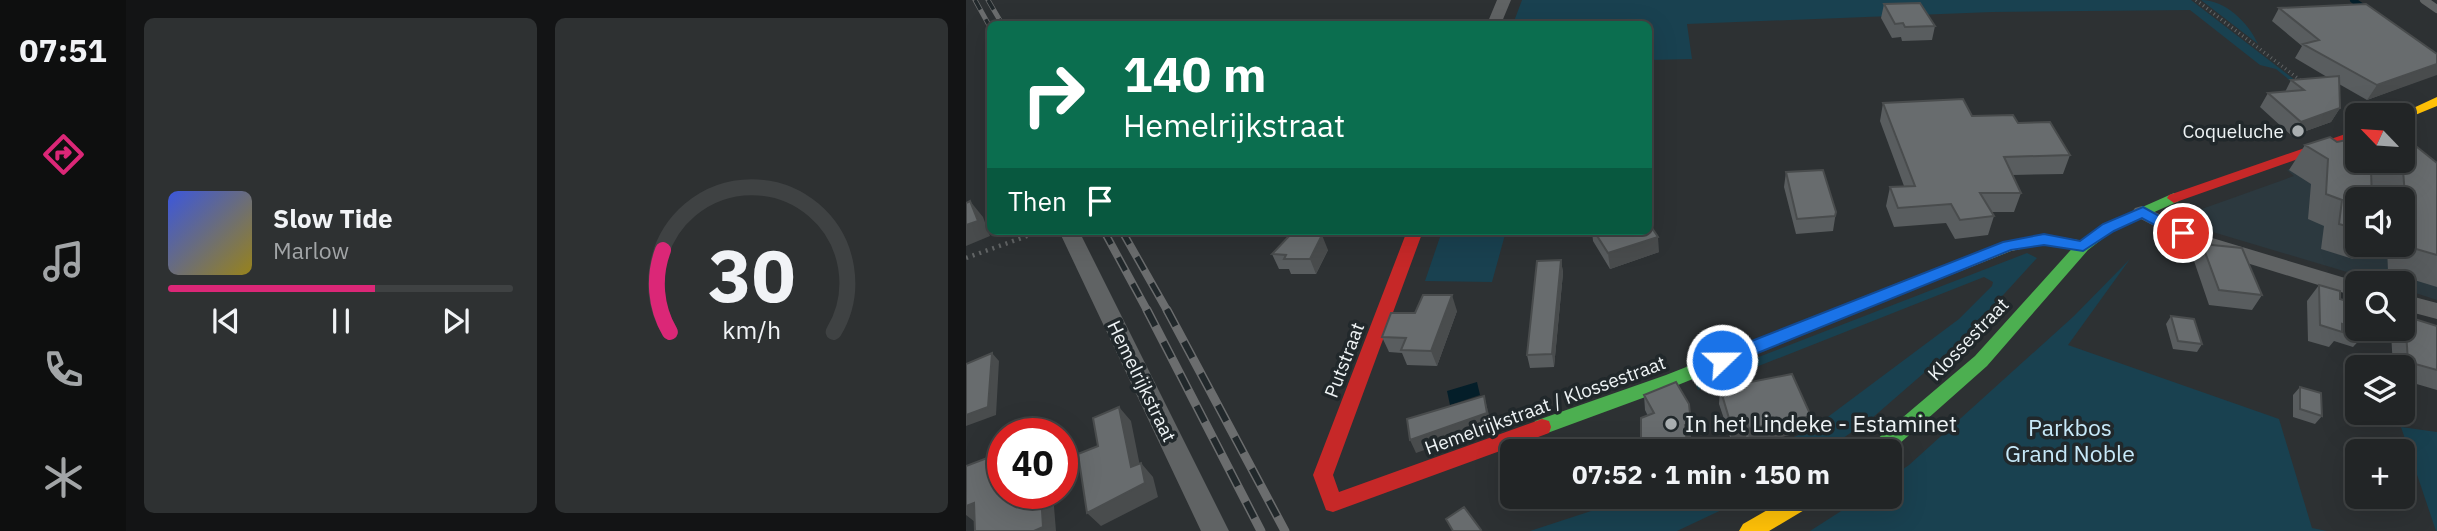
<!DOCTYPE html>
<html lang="en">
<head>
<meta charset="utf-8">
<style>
  :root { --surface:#222526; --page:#2e3132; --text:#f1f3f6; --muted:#a2a5a7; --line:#3f4243; --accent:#db2777 }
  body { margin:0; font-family:"IBM Plex Sans",sans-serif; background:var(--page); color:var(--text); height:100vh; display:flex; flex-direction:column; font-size:26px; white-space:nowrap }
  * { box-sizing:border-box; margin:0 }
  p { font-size:23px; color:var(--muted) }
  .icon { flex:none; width:38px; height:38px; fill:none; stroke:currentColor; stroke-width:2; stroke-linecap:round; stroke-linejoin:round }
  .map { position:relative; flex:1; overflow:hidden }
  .side { display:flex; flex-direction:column; gap:18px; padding:18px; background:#131415; width:840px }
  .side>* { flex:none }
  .top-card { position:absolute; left:21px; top:21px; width:665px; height:214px; border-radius:10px; box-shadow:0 7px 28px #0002,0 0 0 2px var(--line); background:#0b6e4f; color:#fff; overflow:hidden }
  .needle { width:46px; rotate:295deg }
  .controls { position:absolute; left:1379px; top:103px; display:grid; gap:14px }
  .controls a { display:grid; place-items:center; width:70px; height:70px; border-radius:10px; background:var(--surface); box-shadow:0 7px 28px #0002,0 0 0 2px var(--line); font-size:35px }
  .speed { position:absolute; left:21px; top:418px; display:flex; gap:14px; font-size:35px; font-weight:700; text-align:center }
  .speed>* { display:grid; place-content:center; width:91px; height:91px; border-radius:50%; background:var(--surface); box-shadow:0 7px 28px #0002,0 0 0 2px var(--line); line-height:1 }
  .speed .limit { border:10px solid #d22; background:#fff; color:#111 }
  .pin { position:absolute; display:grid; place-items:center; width:60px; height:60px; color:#fff; margin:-30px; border:4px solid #fff; border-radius:50%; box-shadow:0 2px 7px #0007 }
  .me { position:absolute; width:77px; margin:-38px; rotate:68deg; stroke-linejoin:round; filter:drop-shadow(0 0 5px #0008) }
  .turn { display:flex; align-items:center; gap:24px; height:147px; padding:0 21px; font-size:32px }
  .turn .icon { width:91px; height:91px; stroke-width:2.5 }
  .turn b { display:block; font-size:49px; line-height:60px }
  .then { display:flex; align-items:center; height:66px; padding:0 21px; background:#0003; gap:14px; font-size:26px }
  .side .card { flex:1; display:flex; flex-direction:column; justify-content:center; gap:10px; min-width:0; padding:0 24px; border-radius:10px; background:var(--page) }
  .side .dial { align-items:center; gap:0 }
  .dial svg { height:182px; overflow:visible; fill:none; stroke:var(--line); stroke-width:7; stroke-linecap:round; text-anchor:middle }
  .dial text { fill:var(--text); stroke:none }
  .song { display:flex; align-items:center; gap:21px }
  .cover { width:84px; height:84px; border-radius:10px; background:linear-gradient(135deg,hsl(230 70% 55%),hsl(50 70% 35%)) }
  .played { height:7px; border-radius:4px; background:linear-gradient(90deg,var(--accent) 60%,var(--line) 60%) }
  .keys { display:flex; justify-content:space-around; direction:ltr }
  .side .tiles { flex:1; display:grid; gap:18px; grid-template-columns:repeat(2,1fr) }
  .trip { position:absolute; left:534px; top:439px; width:402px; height:70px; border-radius:10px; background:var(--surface); box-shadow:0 7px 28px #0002,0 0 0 2px var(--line); font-weight:700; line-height:70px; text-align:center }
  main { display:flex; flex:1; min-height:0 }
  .tabs { display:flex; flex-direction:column; width:126px; justify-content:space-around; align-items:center; background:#0e0f0f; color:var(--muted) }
  .tabs .icon { width:49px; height:49px }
  .tabs .on { color:var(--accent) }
  .tabs b { font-size:32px; color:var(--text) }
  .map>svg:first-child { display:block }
  .built { fill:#2c393f; fill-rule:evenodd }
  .green { fill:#194150 }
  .water { fill:#041e29 }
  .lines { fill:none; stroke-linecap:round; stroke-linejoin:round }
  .stream { stroke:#041e29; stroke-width:6 }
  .path-far1 { stroke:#626566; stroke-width:3.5; stroke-dasharray:1 3.5; stroke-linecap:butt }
  .path { stroke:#626566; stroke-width:4.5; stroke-dasharray:2 5; stroke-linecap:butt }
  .lane { stroke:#606364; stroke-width:8 }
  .street { fill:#606364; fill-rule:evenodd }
  .fast { fill:#4caf50; fill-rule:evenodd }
  .slow { fill:#ffc107; fill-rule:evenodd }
  .jam { fill:#c62828; fill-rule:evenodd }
  .rail-far2-casing { stroke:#6b6d6e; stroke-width:5 }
  .rail-far1-casing { stroke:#6b6d6e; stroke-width:8 }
  .rail-casing { stroke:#6b6d6e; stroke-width:9 }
  .rail-far2 { stroke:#21282b; stroke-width:3.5; stroke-dasharray:11; stroke-linecap:butt }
  .rail-far1 { stroke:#21282b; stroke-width:5; stroke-dasharray:15; stroke-linecap:butt }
  .rail { stroke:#21282b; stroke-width:6; stroke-dasharray:18; stroke-linecap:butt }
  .wall { fill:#595d5f }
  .shaded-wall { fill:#494c4d }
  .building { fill:#686c6e; stroke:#494c4d; stroke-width:2 }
  .route { fill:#1a73e8; stroke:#114b97; stroke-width:2 }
  .poi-dot { fill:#aaafb1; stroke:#21282b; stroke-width:2.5 }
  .labels { text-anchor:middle; stroke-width:7; stroke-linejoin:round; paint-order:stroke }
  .poi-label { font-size:19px; fill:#eef3f5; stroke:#21282b; text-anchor:end }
  .street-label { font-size:19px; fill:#eef3f5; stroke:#21282b }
  .near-poi-label { font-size:23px; fill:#eef3f5; stroke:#21282b; text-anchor:start }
  .near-park-label { font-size:23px; fill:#c7e9f9; stroke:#21282b }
</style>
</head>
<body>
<main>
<nav class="tabs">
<b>07:51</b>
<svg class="icon on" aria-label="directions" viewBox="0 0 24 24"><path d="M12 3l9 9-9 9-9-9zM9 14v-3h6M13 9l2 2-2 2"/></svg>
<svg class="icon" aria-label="music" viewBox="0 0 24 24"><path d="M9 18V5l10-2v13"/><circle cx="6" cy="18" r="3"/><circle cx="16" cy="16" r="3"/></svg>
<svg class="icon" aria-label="phone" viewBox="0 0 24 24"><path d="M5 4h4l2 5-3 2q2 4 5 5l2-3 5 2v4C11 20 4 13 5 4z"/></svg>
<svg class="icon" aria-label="climate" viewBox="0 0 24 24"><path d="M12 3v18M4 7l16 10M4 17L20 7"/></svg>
</nav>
<section class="side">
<div class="tiles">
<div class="card">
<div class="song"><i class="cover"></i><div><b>Slow Tide</b><p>Marlow</p></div></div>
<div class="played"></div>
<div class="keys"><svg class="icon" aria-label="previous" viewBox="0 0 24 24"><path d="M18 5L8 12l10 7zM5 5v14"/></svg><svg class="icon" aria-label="pause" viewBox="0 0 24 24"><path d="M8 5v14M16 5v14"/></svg><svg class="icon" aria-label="next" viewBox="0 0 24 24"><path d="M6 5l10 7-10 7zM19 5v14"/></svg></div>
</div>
<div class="card dial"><svg viewBox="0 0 100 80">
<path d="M14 69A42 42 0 1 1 86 69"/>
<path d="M14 69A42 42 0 0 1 11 33" stroke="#db2777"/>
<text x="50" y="56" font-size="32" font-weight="700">30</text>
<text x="50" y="72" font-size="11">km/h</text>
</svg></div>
</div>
</section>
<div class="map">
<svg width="1471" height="531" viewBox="0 0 1471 531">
  <rect width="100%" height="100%" fill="#2d3133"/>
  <path class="built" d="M1362,157L1391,161L1471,198V300L1437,289V284L1418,283L1230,227L1219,215L1328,176L1321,170ZM1391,200H1437V245H1391Z"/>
  <path class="green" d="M556,0H1225L1365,108L1353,104L1310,69L1294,65L1224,10L1026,12L721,24L726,59L683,60L682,24H547Z
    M1235,0C1259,0 1282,22 1292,44Z
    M476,231H540L526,282L459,281Z
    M1061,253L1071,258L997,339L905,419L858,451H792L843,431L993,319L1026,286L1027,282L1018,277L732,390L730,385L733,380Z
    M1164,259L1102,345L1313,419L1346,528L1361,531H844L897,497H924V478L943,465L1108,316Z
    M1435,427L1471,432V531H1470Z
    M668,497H783L711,531H564Z"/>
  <path class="water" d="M511,382L514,395L484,405L481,391Z"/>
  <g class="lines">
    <path class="stream" d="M1387,0L1401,10"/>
    <path class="path-far1" d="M1230,0L1338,83"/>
    <path class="path" d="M0,258L75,231"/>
    <path class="lane" d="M1458,0L1471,9"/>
    <path class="street" d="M531,0H545L535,24H521Z
      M1176,206L1243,237L1399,284H1391V297L1229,247L1169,216L1166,212L1169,208Z
      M93,231H113L263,531H235Z
      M1437,294L1471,303V319L1437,310Z"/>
    <path class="fast" d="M1208,193L1215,198L1213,201L1148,230L1122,250L1021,366L924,452H900L903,446L1009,356L1112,242L1138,224Z
      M933,283L939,285L941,289L939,293L712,385L576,435L569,433L567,427L569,421L700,375Z"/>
    <path class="slow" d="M1471,97V106L1437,120V116H1430Z
      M1078,234L1117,241L1125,246L1117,251L1078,244L1045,251L939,293H927L925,289L927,285L1037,242Z
      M824,497H853L850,503L803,531H773L777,524Z"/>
    <path class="jam" d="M1391,130V138L1213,201L1208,203L1201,198L1203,195Z
      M441,231H457L367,475L373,492L576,419L583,421L585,427L583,433L367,512L360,510L347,475Z"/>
    <g class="rail-far2-casing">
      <path id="rail-far2" d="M9,0L24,27
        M22,0L36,24"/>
    </g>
    <g class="rail-far1-casing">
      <path id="rail-far1" d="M138,231L182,312
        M156,231L202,312"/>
    </g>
    <g class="rail-casing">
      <path id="rail" d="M181,310L295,531
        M201,310L319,531"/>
    </g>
    <use href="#rail-far2" class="rail-far2"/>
    <use href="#rail-far1" class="rail-far1"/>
    <use href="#rail" class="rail"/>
  </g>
  <path class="wall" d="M918,4L969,26L966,40L936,41L935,37L926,38L915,18Z
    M1313,8L1471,54V74L1401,100L1373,84L1374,108L1365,122L1326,136L1294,107L1302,93L1319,92L1325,80L1361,77L1329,58L1336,46L1306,21Z
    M917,103L1052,123L1104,155L1097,174L1047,175L1055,193L1048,212H1026L1028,216L1022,235L989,239L980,223L928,227L920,206L924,187L938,186L914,121Z
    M1371,142L1471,163V287L1422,272L1421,245H1437V200H1418V194L1406,195L1391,200V245H1398L1387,259L1355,249L1358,226L1342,219L1345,184L1323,170L1339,145Z
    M820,172L870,212L867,231L830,234L818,187Z
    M626,231H682L693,252L644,269L627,241Z
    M1236,244L1296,295L1286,310L1243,305L1227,258Z
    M362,250L350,274H325L323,269H313L306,254Z
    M595,260L597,273L588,367L564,368L561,355Z
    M1353,285L1374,299L1401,332L1387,347L1368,341L1363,347L1342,341L1341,301Z
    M491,311L471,366L441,365L436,353L423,352L416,337L449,313Z
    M1205,316L1236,344L1231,352L1207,349L1200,324Z
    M1439,316L1471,326V390L1437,380V368H1427L1425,332L1428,329H1437V319Z
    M1334,387L1356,416L1349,424L1327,417V395Z
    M754,388L843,431L782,444L780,437L765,440L753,404Z
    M678,395L725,424V439L720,440L682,416L679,410Z"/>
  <path class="shaded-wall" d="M1471,64V75L1401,100L1411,85Z
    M1374,108L1365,122L1326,136L1335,122Z
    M4,201L17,217L24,236L0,246V225Z
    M356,235L362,250L350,274L344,259Z
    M692,237L693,252L644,269L642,253Z
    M595,260L597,273L588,367L586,354Z
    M486,295L491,311L471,366L465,351Z
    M26,353L33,361L30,415L0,426V415Z
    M518,396L526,426L450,453L444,440Z
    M153,407L165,421L177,481L165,467Z
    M845,416L843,431L782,444L783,429Z
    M781,422L780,437L765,440V425Z
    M725,424V439L719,440V425Z
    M175,463L187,477L192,497L135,526L121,513Z
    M75,494H87L90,531H68Z
    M8,503L9,522L0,515V506Z"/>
  <path class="building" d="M954,3L969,26L939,27L937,23L929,24L918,4Z
    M1400,4L1471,54V64L1411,85L1337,44L1353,40L1313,8Z
    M399,23H425L424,24H398Z
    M1373,76L1374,108L1335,122L1302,93L1338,90L1325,80Z
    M997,99L1006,116L1047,115L1052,123L1084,122L1104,155L1038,157L1055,193H1014L1028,216L994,220L985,204L932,208L924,187L949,186L917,103Z
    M1364,137L1371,142L1391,138V161H1437V149L1451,147L1471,163V255L1443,247L1437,170H1405L1406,200H1391V229L1373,224L1376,200L1360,194L1362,159L1339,145Z
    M857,170L870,212L869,216L831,219L820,172Z
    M4,201L12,221L0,225V203Z
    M682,222L692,237L642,253L628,231H682Z
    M325,234L356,235L344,259H318L320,255L306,254Z
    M1236,244L1276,248L1296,295L1253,290Z
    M595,260L586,354L561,355L571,261Z
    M1353,285L1374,291V299L1391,304V329L1376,324V332L1354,325Z
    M457,295H486L465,351L435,350L440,338L416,337L425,313H449Z
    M1205,316L1228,319L1236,344L1212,341Z
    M1439,316L1471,326V370L1442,362Z
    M26,353L22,407L0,415V364Z
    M826,374L845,416L783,429L781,422L765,425L754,388Z
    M710,382L723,404L725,424L719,425L722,452H675V418L688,413L678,395Z
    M1334,387L1355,393L1356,416L1334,409Z
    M518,396L521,413L444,440L441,419Z
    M153,407L165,467L175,463L179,483L121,513L112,454L132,446L127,418Z
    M37,452V494H75L77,527L68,531H9L8,503L0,506V466Z
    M498,507L515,530L513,531H487L480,519Z"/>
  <path class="route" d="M1177,207L1224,233L1217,238L1211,237L1176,218L1148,231L1117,251L1078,245L1045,250L762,365L756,367L747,360L750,355L1037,242L1078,234L1114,241L1137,224Z"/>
  <g class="poi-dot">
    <circle cx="1332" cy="131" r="7"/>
    <circle cx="705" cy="424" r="7"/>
  </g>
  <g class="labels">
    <g class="poi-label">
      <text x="1318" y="138">Coqueluche</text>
    </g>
    <g class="street-label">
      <text transform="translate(1002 339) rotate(-46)" y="7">Klossestraat</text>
      <text transform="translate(378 360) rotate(-69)" y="7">Putstraat</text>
      <text transform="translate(176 381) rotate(64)" y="7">Hemelrijkstraat</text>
      <text transform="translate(579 405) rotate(-20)" y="7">Hemelrijkstraat / Klossestraat</text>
    </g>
    <g class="near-poi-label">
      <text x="719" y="432">In het Lindeke - Estaminet</text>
    </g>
    <g class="near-park-label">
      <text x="1104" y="436">Parkbos<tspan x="1104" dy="26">Grand Noble</tspan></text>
    </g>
  </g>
</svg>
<div class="controls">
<a><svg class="needle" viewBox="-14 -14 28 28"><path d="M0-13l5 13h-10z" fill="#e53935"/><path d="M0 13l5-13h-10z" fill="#a2a5a7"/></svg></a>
<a><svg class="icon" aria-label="sound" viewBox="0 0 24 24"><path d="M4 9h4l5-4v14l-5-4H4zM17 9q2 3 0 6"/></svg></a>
<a><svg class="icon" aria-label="search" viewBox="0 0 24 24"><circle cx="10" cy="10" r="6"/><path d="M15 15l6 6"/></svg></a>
<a><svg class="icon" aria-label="layers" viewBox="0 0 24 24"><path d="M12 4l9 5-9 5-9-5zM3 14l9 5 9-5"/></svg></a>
<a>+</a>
</div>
<div class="speed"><div class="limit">40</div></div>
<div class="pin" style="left:1217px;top:233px;background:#d93025"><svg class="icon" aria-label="arrive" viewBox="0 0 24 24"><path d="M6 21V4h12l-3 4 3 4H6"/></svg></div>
<svg class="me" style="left:756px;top:360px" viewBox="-20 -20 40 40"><circle r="17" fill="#1a73e8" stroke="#fff" stroke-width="3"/><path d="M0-11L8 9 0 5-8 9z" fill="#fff"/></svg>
<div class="trip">07:52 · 1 min · 150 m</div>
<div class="top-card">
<div class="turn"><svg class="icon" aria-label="right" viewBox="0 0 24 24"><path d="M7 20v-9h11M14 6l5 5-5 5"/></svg><div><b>140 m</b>Hemelrijkstraat</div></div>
<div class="then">Then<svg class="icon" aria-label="arrive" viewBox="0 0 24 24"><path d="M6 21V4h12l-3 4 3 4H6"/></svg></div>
</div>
</div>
</main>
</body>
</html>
